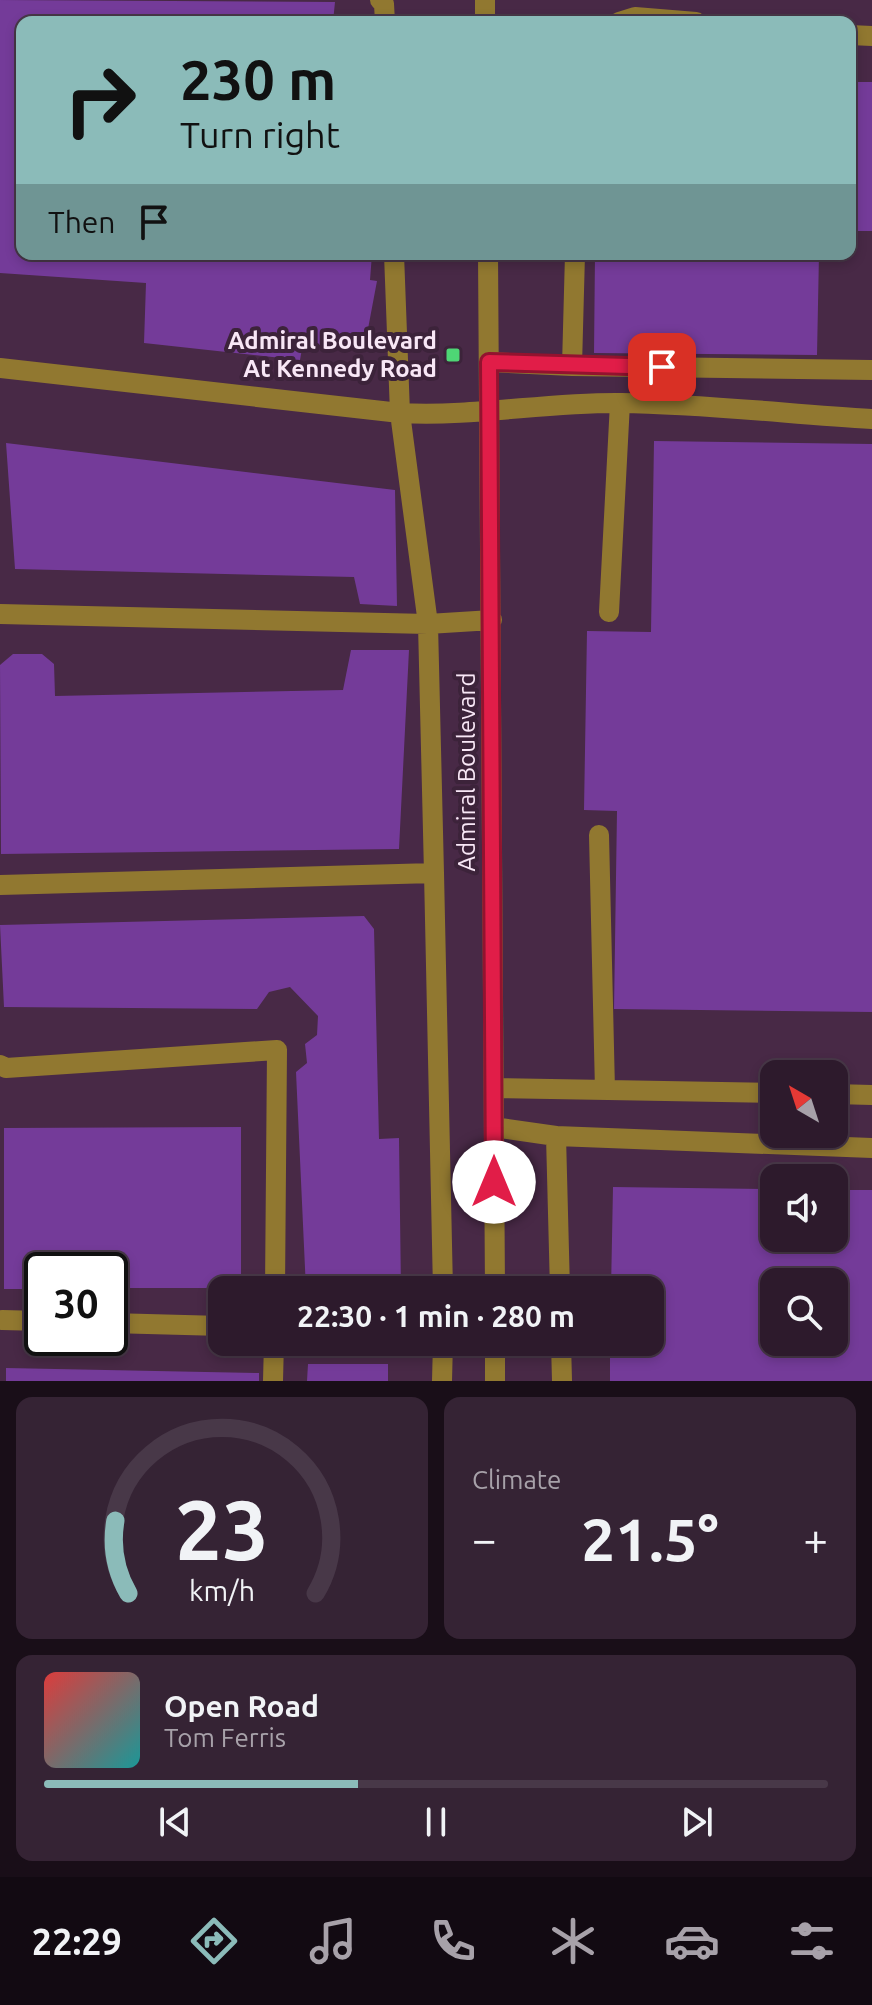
<!DOCTYPE html>
<html lang="en">
<head>
<meta charset="utf-8">
<style>
  :root { --surface:#2d1a2c; --page:#352334; --text:#f1f3f6; --muted:#a7a1a9; --line:#483848; --accent:#8bbbb9 }
  body { margin:0; font-family:Ubuntu,sans-serif; background:var(--page); color:var(--text); height:100vh; display:flex; flex-direction:column; font-size:30px; white-space:nowrap }
  * { box-sizing:border-box; margin:0 }
  p { font-size:26px; color:var(--muted) }
  .icon { flex:none; width:44px; height:44px; fill:none; stroke:currentColor; stroke-width:2; stroke-linecap:round; stroke-linejoin:round }
  .map { position:relative; height:1381px; overflow:hidden }
  .details { display:flex; flex-direction:column; gap:16px; padding:16px; background:#190e18; flex:1 }
  .details>* { flex:none }
  .hud { position:absolute; left:16px; top:16px; width:840px; height:244px; border-radius:16px; box-shadow:0 4px 12px #0003,0 0 0 2px var(--line); background:#8bbbb9; color:#111; overflow:hidden }
  .needle { width:52px; rotate:321deg }
  .buttons { position:absolute; left:760px; top:1060px; display:grid; gap:16px }
  .buttons a { display:grid; place-items:center; width:88px; height:88px; border-radius:16px; background:var(--surface); box-shadow:0 4px 12px #0003,0 0 0 2px var(--line); font-size:40px }
  .speed { position:absolute; left:24px; top:1252px; display:flex; gap:16px; font-size:40px; font-weight:700; text-align:center }
  .speed>* { display:grid; place-content:center; width:104px; height:104px; border-radius:50%; background:var(--surface); box-shadow:0 4px 12px #0003,0 0 0 2px var(--line); line-height:1 }
  .speed .limit { border:4px solid #111; border-radius:12px; background:#fff; color:#111 }
  .pin { position:absolute; display:grid; place-items:center; width:68px; height:68px; color:#fff; margin:-34px; border-radius:16px; box-shadow:0 4px 12px #0006 }
  .me { position:absolute; width:88px; margin:-44px; rotate:0deg; stroke-linejoin:round; filter:drop-shadow(0 0 6px #0008) }
  .turn { display:flex; align-items:center; gap:28px; height:168px; padding:0 32px; font-size:36px }
  .turn .icon { width:104px; height:104px; stroke-width:2.5 }
  .turn b { display:block; font-size:56px; line-height:68px }
  .then { display:flex; align-items:center; height:76px; padding:0 32px; background:#0003; gap:16px; font-size:30px }
  .big { font-size:60px; font-weight:700; line-height:1.1 }
  .details .tile { flex:1; display:flex; flex-direction:column; justify-content:center; gap:12px; min-width:0; padding:0 28px; border-radius:16px; background:var(--page) }
  .details .dial { align-items:center; gap:0 }
  .dial svg { height:208px; overflow:visible; fill:none; stroke:var(--line); stroke-width:7; stroke-linecap:round; text-anchor:middle }
  .dial text { fill:var(--text); stroke:none }
  .song { display:flex; align-items:center; gap:24px }
  .cover { width:96px; height:96px; border-radius:12px; background:linear-gradient(135deg,hsl(0 70% 55%),hsl(180 70% 35%)) }
  .played { height:8px; border-radius:4px; background:linear-gradient(90deg,var(--accent) 40%,var(--line) 40%) }
  .keys { display:flex; justify-content:space-around; direction:ltr }
  .heat { display:flex; justify-content:space-between; align-items:center; font-size:44px; direction:ltr }
  .details .tiles { flex:1; display:grid; gap:16px; grid-template-columns:1fr 1fr }
  .tile:last-child { grid-column:span 2 }
  .trip { position:absolute; left:208px; top:1276px; width:456px; height:80px; border-radius:16px; background:var(--surface); box-shadow:0 4px 12px #0003,0 0 0 2px var(--line); font-weight:700; line-height:80px; text-align:center }
  .tabs { display:flex; height:128px; justify-content:space-around; align-items:center; background:#120a12; color:var(--muted) }
  .tabs .icon { width:56px; height:56px }
  .tabs .on { color:var(--accent) }
  .tabs b { font-size:36px; color:var(--text) }
  .map>svg:first-child { display:block }
  .built { fill:#482946; fill-rule:evenodd }
  .building { fill:#743b99; fill-rule:evenodd }
  .lines { fill:none; stroke-linecap:round; stroke-linejoin:round }
  .minor { stroke:#917830; stroke-width:20 }
  .route-casing { stroke:#92132f; stroke-width:20 }
  .route { stroke:#e11d48; stroke-width:14 }
  .poi-dot { fill:#4ed675; stroke:#3c233a; stroke-width:3 }
  .labels { text-anchor:middle; stroke-width:8; stroke-linejoin:round; paint-order:stroke }
  .poi-label { font-size:24px; font-weight:bold; fill:#f8e7f6; stroke:#3c233a; text-anchor:end }
  .street-label { font-size:24px; fill:#f8e7f6; stroke:#3c233a }
</style>
</head>
<body>
<div class="map">
<svg width="872" height="1381" viewBox="0 0 872 1381">
  <rect width="100%" height="100%" fill="#3c233a"/>
  <path class="built" d="M0,0H872V1381H0ZM22,22H850V254H22ZM774,1074H834V1134H774ZM774,1178H834V1238H774ZM42,1270H110V1338H42ZM774,1282H834V1342H774ZM222,1290H650V1342H222Z"/>
  <path class="building" d="M0,0L335,2L333,22H22V254H372L370,280L377,281L364,350L303,343L300,360L144,343L146,283L0,273Z
    M850,82H872V231H850Z
    M595,254H819L817,355L594,353Z
    M654,441L872,444V1012L614,1009L617,811L584,810L587,631L651,632Z
    M6,443L395,490L397,606L360,604L354,577L15,569Z
    M351,650H409L399,849L1,854L0,665L13,654H42L54,664L55,696L343,690Z
    M364,916L374,929L379,1139L399,1138L401,1290H306L296,1072L307,1063L305,1044L317,1035L318,1016L290,987L269,992L257,1009L4,1007L0,925Z
    M241,1127V1288H110V1270H42V1289H4V1128Z
    M613,1187L774,1189V1238H834V1190H872V1381H610V1342H650V1290H611ZM774,1282H834V1342H774Z
    M308,1364H388V1381H307Z
    M6,1368L259,1373V1381H6Z"/>
  <g class="lines">
    <path class="minor" d="M380,0L384,4L385,22
      M485,0V22
      M619,22L635,17L696,22
      M850,35L872,36
      M488,254L495,1290
      M489,362L572,366L575,254
      M572,366L872,370
      M0,368L400,413C474,417 547,402 621,403C704,404 789,414 872,419
      M609,612L620,403
      M0,614L428,624L492,620
      M599,835L605,1090
      M434,873L443,1290
      M0,885L434,873L428,624L400,413L394,254
      M0,1065L6,1068L277,1050L275,1290
      M494,1088L774,1093
      M834,1094L872,1095
      M494,1127L556,1136L560,1290
      M556,1136L872,1148
      M2,1320L42,1321
      M110,1323L222,1326
      M495,1342V1381
      M561,1342L562,1381
      M273,1381L274,1342
      M442,1381L443,1342"/>
  </g>
  <g class="lines">
    <g class="route-casing">
      <path id="route" d="M494,1182L489,362L662,367"/>
    </g>
    <use href="#route" class="route"/>
  </g>
  <rect class="poi-dot" x="445" y="347" width="16" height="16" rx="4"/>
  <g class="labels">
    <g class="poi-label">
      <text x="437" y="349">Admiral Boulevard<tspan x="437" dy="28">At Kennedy Road</tspan></text>
    </g>
    <g class="street-label">
      <text transform="translate(467 772) rotate(-90)" y="8">Admiral Boulevard</text>
    </g>
  </g>
</svg>
<div class="buttons">
<a><svg class="needle" viewBox="-14 -14 28 28"><path d="M0-13l5 13h-10z" fill="#e53935"/><path d="M0 13l5-13h-10z" fill="#a7a1a9"/></svg></a>
<a><svg class="icon" aria-label="sound" viewBox="0 0 24 24"><path d="M4 9h4l5-4v14l-5-4H4zM17 9q2 3 0 6"/></svg></a>
<a><svg class="icon" aria-label="search" viewBox="0 0 24 24"><circle cx="10" cy="10" r="6"/><path d="M15 15l6 6"/></svg></a>
</div>
<div class="speed"><div class="limit">30</div></div>
<div class="pin" style="left:662px;top:367px;background:#d93025"><svg class="icon" aria-label="arrive" viewBox="0 0 24 24"><path d="M6 21V4h12l-3 4 3 4H6"/></svg></div>
<svg class="me" style="left:494px;top:1182px" viewBox="-20 -20 40 40"><circle r="19" fill="#fff"/><path d="M0-13L10 11 0 6-10 11z" fill="#e11d48"/></svg>
<div class="trip">22:30 · 1 min · 280 m</div>
<div class="hud">
<div class="turn"><svg class="icon" aria-label="right" viewBox="0 0 24 24"><path d="M7 20v-9h11M14 6l5 5-5 5"/></svg><div><b>230 m</b>Turn right</div></div>
<div class="then">Then<svg class="icon" aria-label="arrive" viewBox="0 0 24 24"><path d="M6 21V4h12l-3 4 3 4H6"/></svg></div>
</div>
</div>
<section class="details">
<div class="tiles">
<div class="tile dial"><svg viewBox="0 0 100 80">
<path d="M14 69A42 42 0 1 1 86 69"/>
<path d="M14 69A42 42 0 0 1 9 41" stroke="#8bbbb9"/>
<text x="50" y="56" font-size="32" font-weight="700">23</text>
<text x="50" y="72" font-size="11">km/h</text>
</svg></div>
<div class="tile"><p>Climate</p>
<div class="heat"><a>−</a><b class="big">21.5°</b><a>+</a></div>
</div>
<div class="tile">
<div class="song"><i class="cover"></i><div><b>Open Road</b><p>Tom Ferris</p></div></div>
<div class="played"></div>
<div class="keys"><svg class="icon" aria-label="previous" viewBox="0 0 24 24"><path d="M18 5L8 12l10 7zM5 5v14"/></svg><svg class="icon" aria-label="pause" viewBox="0 0 24 24"><path d="M8 5v14M16 5v14"/></svg><svg class="icon" aria-label="next" viewBox="0 0 24 24"><path d="M6 5l10 7-10 7zM19 5v14"/></svg></div>
</div>
</div>
</section>
<nav class="tabs">
<b>22:29</b>
<svg class="icon on" aria-label="directions" viewBox="0 0 24 24"><path d="M12 3l9 9-9 9-9-9zM9 14v-3h6M13 9l2 2-2 2"/></svg>
<svg class="icon" aria-label="music" viewBox="0 0 24 24"><path d="M9 18V5l10-2v13"/><circle cx="6" cy="18" r="3"/><circle cx="16" cy="16" r="3"/></svg>
<svg class="icon" aria-label="phone" viewBox="0 0 24 24"><path d="M5 4h4l2 5-3 2q2 4 5 5l2-3 5 2v4C11 20 4 13 5 4z"/></svg>
<svg class="icon" aria-label="climate" viewBox="0 0 24 24"><path d="M12 3v18M4 7l16 10M4 17L20 7"/></svg>
<svg class="icon" aria-label="car" viewBox="0 0 24 24"><path d="M5 17H2v-5l4-1 3-4h7l3 4 3 1v5h-3M9 17h6M6 11h13"/><circle cx="7" cy="17" r="2"/><circle cx="17" cy="17" r="2"/></svg>
<svg class="icon" aria-label="filters" viewBox="0 0 24 24"><path d="M4 7h16M4 17h16"/><circle cx="9" cy="7" r="2"/><circle cx="15" cy="17" r="2"/></svg>
</nav>
</body>
</html>
